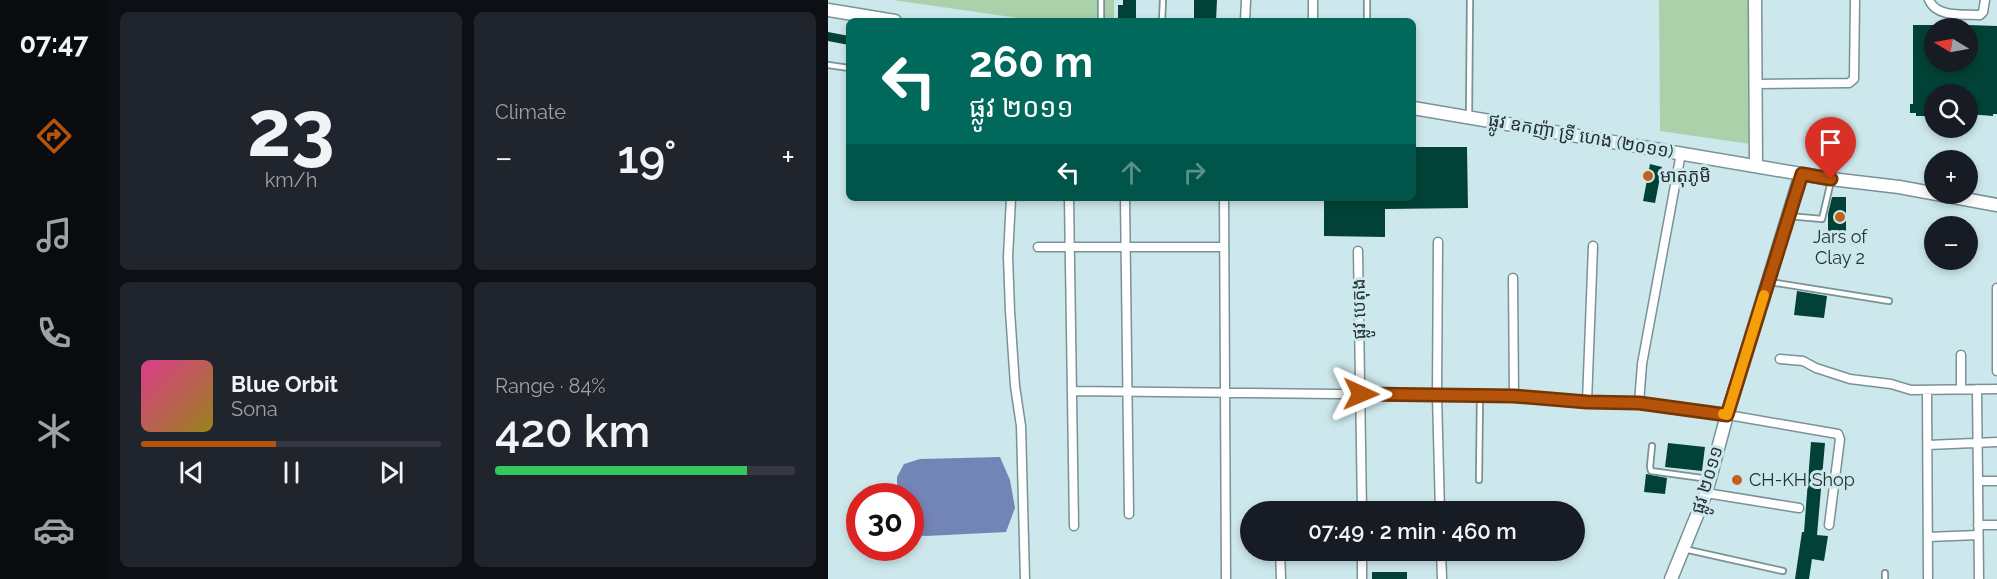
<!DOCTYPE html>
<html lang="en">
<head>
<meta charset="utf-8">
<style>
  :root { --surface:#171b24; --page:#20242c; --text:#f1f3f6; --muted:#9ea1a6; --line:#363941; --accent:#b45309 }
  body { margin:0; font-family:Raleway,"Noto Sans Khmer",sans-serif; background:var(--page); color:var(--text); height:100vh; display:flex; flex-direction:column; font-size:22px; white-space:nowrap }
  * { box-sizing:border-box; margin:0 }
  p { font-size:20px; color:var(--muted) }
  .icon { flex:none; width:33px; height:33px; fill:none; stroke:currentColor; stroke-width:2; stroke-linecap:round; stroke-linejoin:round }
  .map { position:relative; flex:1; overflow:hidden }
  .sheet { display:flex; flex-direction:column; gap:12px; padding:12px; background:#0d0f14; width:720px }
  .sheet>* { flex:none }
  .top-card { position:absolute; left:18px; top:18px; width:570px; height:183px; border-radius:9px; box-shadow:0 3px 9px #0003; background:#00695c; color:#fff; overflow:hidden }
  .needle { width:39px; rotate:280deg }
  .fabs { position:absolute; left:1096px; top:18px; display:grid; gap:12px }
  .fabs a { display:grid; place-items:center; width:54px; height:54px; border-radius:50%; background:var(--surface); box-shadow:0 3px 9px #0003; font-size:30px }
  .speed { position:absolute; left:18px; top:483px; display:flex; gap:12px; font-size:30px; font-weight:700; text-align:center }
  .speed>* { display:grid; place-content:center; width:78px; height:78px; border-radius:50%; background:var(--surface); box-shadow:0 3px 9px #0003; line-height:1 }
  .speed .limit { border:9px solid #d22; background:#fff; color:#111 }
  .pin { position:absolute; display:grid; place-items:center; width:51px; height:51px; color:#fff; margin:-62px -26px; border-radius:50% 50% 50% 0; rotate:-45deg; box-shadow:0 0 6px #0007 }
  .pin .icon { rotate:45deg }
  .me { position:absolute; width:66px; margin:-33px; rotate:91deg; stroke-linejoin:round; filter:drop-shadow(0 0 4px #0008) }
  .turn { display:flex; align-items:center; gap:21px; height:126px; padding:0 24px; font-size:27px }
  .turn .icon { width:78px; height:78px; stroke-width:2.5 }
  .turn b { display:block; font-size:42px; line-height:51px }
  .lanes { display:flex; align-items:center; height:57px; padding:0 24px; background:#0003; justify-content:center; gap:30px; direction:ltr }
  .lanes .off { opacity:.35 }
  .big { font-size:45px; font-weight:600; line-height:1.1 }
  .sheet .card { flex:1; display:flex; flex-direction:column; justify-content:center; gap:9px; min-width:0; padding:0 21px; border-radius:9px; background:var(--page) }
  .sheet .dial { align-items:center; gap:0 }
  .dial b { font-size:78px; line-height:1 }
  .song { display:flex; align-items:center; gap:18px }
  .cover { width:72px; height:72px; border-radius:9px; background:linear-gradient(135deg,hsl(330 70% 55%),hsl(50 70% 35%)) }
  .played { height:6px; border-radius:3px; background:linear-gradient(90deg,var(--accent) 45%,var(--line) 45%) }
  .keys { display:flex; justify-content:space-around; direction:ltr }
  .heat { display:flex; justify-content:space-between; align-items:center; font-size:33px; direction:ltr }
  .charge { height:9px; border-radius:4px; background:linear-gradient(90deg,#34c759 84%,var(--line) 0) }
  .sheet .tiles { flex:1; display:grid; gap:12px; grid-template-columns:repeat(2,1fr) }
  .trip { position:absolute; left:412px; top:501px; width:345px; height:60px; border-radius:30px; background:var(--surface); box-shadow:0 3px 9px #0003; font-weight:600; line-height:60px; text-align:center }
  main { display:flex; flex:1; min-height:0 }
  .dock { display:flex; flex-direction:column; width:108px; justify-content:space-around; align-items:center; background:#090b0e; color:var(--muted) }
  .dock .icon { width:42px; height:42px }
  .dock .on { color:var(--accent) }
  .dock b { font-size:27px; color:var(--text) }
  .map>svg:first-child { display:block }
  .green { fill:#aad1a9 }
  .water { fill:#7385b6 }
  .building { fill:#024236 }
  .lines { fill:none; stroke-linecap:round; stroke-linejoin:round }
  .service-casing { stroke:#789295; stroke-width:8 }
  .minor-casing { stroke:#789295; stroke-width:11 }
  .secondary-casing { stroke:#789295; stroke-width:15 }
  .service { stroke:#fff; stroke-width:4.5 }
  .minor { stroke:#fff; stroke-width:8 }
  .secondary { stroke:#fff; stroke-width:12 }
  .route-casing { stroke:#753606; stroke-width:15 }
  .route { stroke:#b45309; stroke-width:10 }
  .slow { stroke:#f59e0b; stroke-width:10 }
  .poi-dot { fill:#c0611c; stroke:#cde8ec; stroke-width:2 }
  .labels { text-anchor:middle; stroke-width:6; stroke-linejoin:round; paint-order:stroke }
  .street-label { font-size:18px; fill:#253031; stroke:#cde8ec }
  .poi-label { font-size:18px; fill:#253031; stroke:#cde8ec; text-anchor:start }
</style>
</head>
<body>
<main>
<nav class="dock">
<b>07:47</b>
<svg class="icon on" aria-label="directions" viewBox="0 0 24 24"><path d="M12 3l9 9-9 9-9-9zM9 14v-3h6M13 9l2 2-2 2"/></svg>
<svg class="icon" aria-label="music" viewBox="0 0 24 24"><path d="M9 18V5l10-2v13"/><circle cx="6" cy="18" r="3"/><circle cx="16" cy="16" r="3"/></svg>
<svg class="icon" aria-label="phone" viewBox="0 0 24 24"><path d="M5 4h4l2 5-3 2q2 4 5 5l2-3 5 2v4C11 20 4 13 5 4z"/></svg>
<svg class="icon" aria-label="climate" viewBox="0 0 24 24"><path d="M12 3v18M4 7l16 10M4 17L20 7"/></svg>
<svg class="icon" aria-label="car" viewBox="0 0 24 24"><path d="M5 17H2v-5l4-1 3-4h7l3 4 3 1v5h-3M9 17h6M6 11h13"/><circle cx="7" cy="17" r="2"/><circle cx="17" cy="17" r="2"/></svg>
</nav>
<section class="sheet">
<div class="tiles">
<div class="card dial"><b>23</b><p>km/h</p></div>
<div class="card"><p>Climate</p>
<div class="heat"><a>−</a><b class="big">19°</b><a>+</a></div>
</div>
<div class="card">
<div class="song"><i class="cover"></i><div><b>Blue Orbit</b><p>Sona</p></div></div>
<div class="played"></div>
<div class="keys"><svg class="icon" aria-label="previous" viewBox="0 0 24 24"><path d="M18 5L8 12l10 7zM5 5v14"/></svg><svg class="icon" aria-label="pause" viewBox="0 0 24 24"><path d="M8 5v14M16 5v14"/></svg><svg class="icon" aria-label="next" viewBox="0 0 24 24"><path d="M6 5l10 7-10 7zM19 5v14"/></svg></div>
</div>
<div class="card"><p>Range · 84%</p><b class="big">420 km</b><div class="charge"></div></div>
</div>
</section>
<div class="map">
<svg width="1169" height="579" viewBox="0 0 1169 579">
  <rect width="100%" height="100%" fill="#cde8ec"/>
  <path class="green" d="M65,0H286V21H210Z
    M831,0H921L922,144L832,131Z"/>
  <path class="water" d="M172,457L182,480L187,508L178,532L98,536L83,535L82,496H69V477L76,464L92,459Z"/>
  <path class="building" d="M295,0H308V21H290V5H295Z
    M366,0H389L388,21H366Z
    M1085,25H1107V62H1140V25L1169,26V114H1165V116L1140,114V94H1107V114H1104V116H1088V113H1082V104H1085Z
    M0,32L21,36V45L0,41Z
    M585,147H639L640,208L557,209V237L496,236V198H585Z
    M822,164L834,167L827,203L815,201Z
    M1004,197H1018V234L1000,233V214Z
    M969,291L999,296L996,318L966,315Z
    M983,442L997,443L989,535L1000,536L996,561L984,559L981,579H967L974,532H976Z
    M840,443L877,447L874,471L837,467Z
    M818,474L839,478L837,494L816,492Z
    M544,572H579V579H544Z"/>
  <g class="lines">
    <g class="service-casing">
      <path id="service" d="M273,0V21
        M539,0V21
        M334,21L335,0
        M0,65L21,68
        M641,117L642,0
        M960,216L994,219L1003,181
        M942,282L1061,301
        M824,446L822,467L823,471L881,479
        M651,480L652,396
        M856,549L955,571
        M1057,579V573"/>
    </g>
    <g class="minor-casing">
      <path id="minor" d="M1101,0C1109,18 1135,14 1152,15L1155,12L1157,0
        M417,21L418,0
        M485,21V0
        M927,84L1021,83L1026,79L1027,0
        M183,198L180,257L182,311L187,386L193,426L197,579
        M241,198L246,526
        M297,198L301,514
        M396,198L398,579
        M610,242L609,395L612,512
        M210,247H396
        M530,251L534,512
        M685,278L686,396
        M1169,288V371
        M952,359L975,361L988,368L1022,379L1063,384L1083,390L1169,389
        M1133,389V355
        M1149,389L1151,579
        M1099,390L1100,579
        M244,391L686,396L759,402L811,403L877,411L1010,434L1012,439L1001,525
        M759,402L765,246
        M811,403L814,364L853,153
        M1100,445L1169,442
        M1150,481H1169
        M878,493L971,508
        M1150,525H1169
        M1100,537L1150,535
        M452,550L453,579
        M534,550V579
        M613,550L614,579"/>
    </g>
    <g class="secondary-casing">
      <path id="secondary" d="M927,0L928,166
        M0,10L67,21
        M585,108L1003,179L1071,187L1169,205
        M843,579L878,493L899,415L973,174"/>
    </g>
    <use href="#service" class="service"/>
    <use href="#minor" class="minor"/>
    <use href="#secondary" class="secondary"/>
  </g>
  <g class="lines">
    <g class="route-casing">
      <path id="route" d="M533,394L686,396L759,402L811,403L899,415L974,174L1003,179"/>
    </g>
    <use href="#route" class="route"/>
    <path class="slow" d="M895,414L899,415L936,295"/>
  </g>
  <g class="poi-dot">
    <circle cx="820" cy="176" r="6"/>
    <circle cx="1012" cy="217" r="6"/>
    <circle cx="909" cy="480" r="6"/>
  </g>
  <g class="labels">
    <g class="street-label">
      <text transform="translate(753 136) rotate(10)" y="6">ផ្លូវ ឧកញ៉ា ទ្រី ហេង (២០១១)</text>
      <text transform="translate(531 309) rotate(-91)" y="6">ផ្លូវ បេតុង</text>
      <text transform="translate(879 480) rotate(-73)" y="6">ផ្លូវ ២០១១</text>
    </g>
    <g class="poi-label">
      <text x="832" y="182">មាតុភូមិ</text>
      <text x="1012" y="243" text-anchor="middle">Jars of<tspan x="1012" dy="21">Clay 2</tspan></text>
      <text x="921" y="486">CH-KH Shop</text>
    </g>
  </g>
</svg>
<div class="fabs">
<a><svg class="needle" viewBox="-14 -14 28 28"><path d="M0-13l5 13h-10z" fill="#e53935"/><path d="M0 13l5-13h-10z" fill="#9ea1a6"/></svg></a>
<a><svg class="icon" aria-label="search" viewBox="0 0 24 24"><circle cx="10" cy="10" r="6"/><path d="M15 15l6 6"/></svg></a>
<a>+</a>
<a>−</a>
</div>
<div class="speed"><div class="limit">30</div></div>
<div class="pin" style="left:1003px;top:179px;background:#d93025"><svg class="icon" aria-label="arrive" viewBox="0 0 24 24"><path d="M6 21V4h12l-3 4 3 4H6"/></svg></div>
<svg class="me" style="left:533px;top:394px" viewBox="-20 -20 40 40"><path d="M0-17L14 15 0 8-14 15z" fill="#b45309" stroke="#fff" stroke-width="4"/></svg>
<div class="trip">07:49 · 2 min · 460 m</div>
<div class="top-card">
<div class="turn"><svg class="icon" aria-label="left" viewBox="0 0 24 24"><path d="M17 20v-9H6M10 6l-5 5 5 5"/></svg><div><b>260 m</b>ផ្លូវ ២០១១</div></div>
<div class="lanes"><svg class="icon" aria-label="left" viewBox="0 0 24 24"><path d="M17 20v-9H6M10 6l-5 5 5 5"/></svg><svg class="icon off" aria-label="ahead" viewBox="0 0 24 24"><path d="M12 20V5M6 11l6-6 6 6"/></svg><svg class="icon off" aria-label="right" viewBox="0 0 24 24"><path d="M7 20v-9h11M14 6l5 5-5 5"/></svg></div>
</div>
</div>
</main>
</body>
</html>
